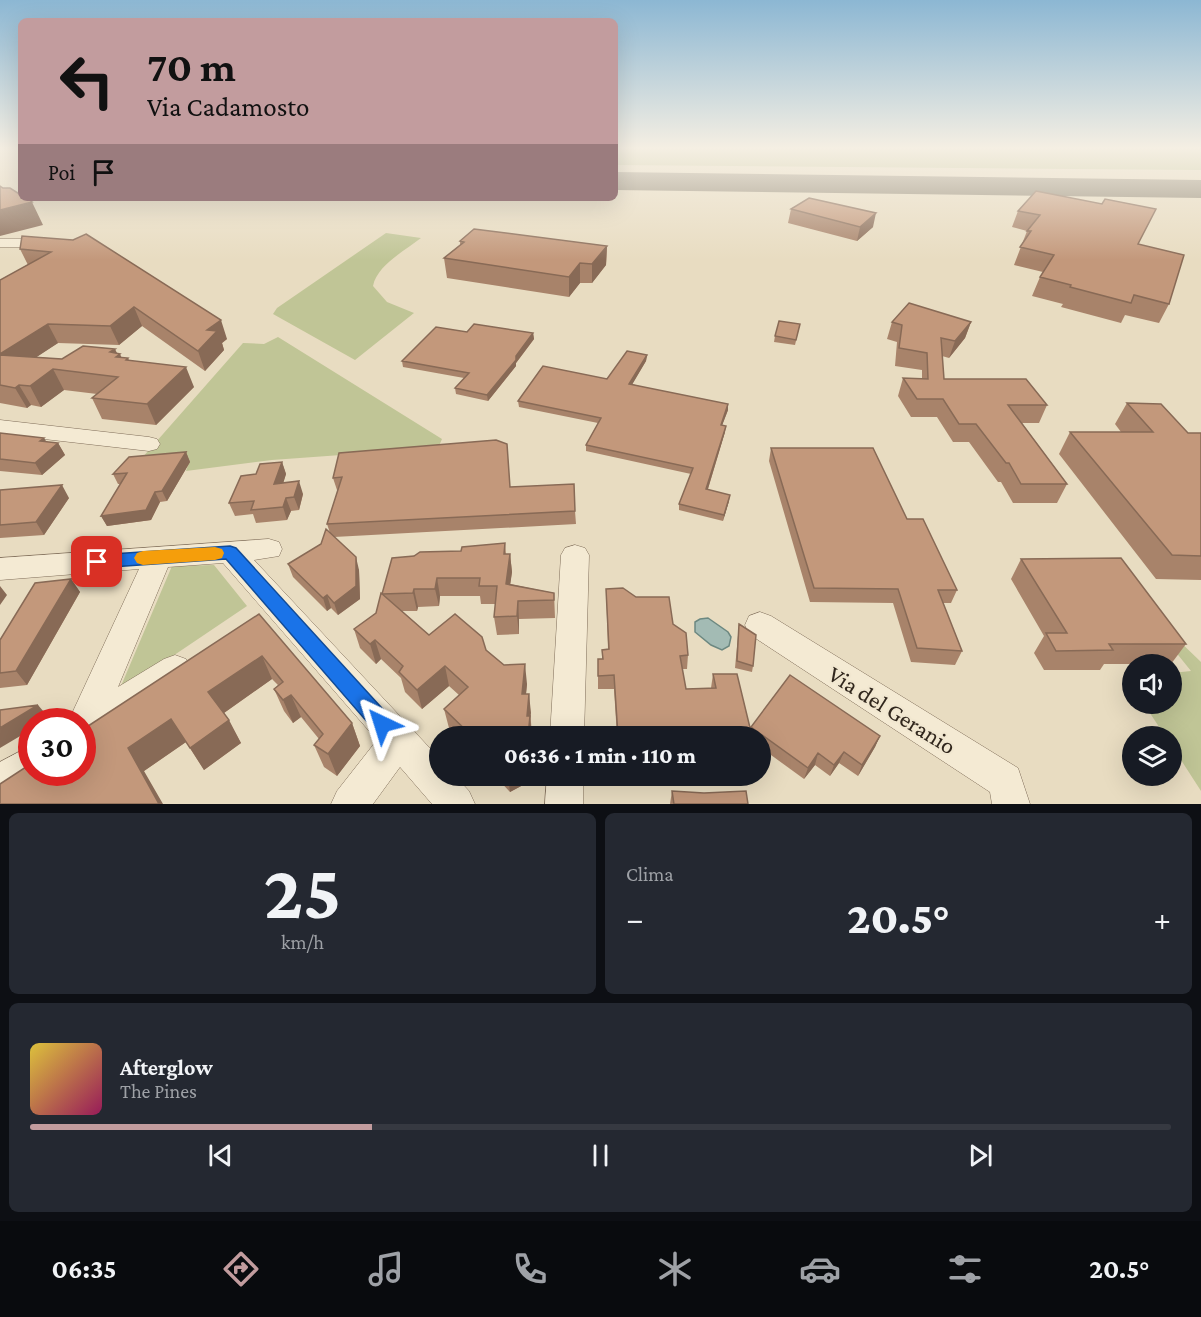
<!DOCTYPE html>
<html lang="it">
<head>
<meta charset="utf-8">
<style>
  :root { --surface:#171b24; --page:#242831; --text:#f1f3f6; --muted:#9ea1a6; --line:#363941; --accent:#c29c9e }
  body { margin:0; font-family:"Crimson Pro",serif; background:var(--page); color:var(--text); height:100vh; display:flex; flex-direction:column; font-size:22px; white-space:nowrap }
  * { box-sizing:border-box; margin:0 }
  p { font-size:20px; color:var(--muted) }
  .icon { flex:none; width:33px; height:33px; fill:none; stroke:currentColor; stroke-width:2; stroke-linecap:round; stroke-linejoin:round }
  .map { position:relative; height:804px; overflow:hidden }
  .drawer { display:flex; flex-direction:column; gap:9px; padding:9px; background:#0d0f14; flex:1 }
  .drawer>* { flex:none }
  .banner { position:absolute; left:18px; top:18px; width:600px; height:183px; border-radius:9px; box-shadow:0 6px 24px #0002; background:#c29c9e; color:#111; overflow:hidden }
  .fabs { position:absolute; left:1122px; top:654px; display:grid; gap:12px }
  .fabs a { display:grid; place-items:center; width:60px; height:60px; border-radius:50%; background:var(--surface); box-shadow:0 6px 24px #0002; font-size:30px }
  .speed { position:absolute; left:18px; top:708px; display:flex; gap:12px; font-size:30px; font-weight:700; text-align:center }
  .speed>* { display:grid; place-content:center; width:78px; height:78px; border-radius:50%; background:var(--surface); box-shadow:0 6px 24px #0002; line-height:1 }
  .speed .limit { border:9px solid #d22; background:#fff; color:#111 }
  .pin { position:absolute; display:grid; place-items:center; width:51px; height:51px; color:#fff; margin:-26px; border-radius:12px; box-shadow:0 3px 9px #0006 }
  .me { position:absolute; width:66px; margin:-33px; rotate:319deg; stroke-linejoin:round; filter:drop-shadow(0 0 4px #0008) }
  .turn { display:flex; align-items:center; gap:21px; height:126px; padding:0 30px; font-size:27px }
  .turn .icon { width:78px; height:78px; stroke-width:2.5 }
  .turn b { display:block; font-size:42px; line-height:51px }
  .then { display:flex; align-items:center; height:57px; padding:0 30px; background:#0003; gap:12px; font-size:22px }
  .big { font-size:45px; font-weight:800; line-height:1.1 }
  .drawer .card { flex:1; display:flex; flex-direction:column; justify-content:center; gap:9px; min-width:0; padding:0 21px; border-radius:9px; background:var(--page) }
  .drawer .dial { align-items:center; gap:0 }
  .dial b { font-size:78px; line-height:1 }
  .song { display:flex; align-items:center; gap:18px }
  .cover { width:72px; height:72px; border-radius:9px; background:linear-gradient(135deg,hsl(50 70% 55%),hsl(330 70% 35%)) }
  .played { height:6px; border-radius:3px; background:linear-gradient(90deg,var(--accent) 30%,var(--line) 30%) }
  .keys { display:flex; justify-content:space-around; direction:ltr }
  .heat { display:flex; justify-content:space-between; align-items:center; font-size:33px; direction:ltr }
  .drawer .tiles { flex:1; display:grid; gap:9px; grid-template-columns:1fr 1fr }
  .card:last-child { grid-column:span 2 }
  .trip { position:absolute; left:429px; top:726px; width:342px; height:60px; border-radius:30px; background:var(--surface); box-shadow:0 6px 24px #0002; font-weight:800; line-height:60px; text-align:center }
  .menu { display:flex; height:96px; justify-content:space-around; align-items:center; background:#090b0e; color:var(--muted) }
  .menu .icon { width:42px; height:42px }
  .menu .selected { color:var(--accent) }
  .menu b { font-size:27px; color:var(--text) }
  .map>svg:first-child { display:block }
  .green { fill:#c0c596 }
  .water { fill:#a3bbb4; stroke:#6c8881; stroke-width:1.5 }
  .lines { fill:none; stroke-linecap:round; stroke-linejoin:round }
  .taxiway { fill:#8c826f; fill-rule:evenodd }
  .minor-casing { stroke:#806e5a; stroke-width:1 }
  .minor { fill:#f4ead3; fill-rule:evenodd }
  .wall { fill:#a8836a }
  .shaded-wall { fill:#886a56 }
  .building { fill:#c3987b; stroke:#886a56; stroke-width:1.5 }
  .route { fill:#1a73e8; stroke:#114b97; stroke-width:1.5 }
  .slow { fill:#f59e0b }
  .labels { text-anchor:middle; stroke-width:4.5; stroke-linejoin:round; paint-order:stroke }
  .near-street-label { font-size:24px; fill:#31271d; stroke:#f1e7d0 }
</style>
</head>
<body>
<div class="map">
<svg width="1201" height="804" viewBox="0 0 1201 804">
  <rect width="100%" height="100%" fill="#e8dcc1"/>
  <path class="green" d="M615,147H1201V170L615,165Z
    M386,233L421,238C406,250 377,265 373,286L387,302L414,313L355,360L273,314L277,308Z
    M278,337L442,439L438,448L272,460L186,471L189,462L134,467L243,343L264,344Z
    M214,565L247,606L118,693L172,566Z
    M1162,635H1173L1201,662V791L1172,746V736H1165L1144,704H1172V673L1191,671Z"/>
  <path class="water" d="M708,618L728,632L731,637L729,646L722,650L711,645L695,632V622L700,619Z"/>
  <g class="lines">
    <path class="taxiway" d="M615,172L1201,180V198L615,190Z"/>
    <g class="minor-casing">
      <path id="minor" d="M0,239H25L32,243L25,247H0Z
        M0,420L149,437L157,439L160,444L157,449L149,451L0,434Z
        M269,539L279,542L282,549L279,556L254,560L440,759V776H455L469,791L475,804H432L400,767L373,804H331L337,791L377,740L223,563L168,567L118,687L164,659L175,655L186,659L191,669L186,679L96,740L82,744V722H68L139,569L0,580V558Z
        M575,545L585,548L589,555L584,736H550L561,555L565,548Z
        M760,612L771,616L1018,768L1030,804H992L990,792L749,634L745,625L749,616Z
        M32,745V772H45V774L13,796L0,801V762Z
        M547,776H583V804H545Z"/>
    </g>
    <use href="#minor" class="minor"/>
  </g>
  <path class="wall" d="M1036,191L1138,245L1169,304L1159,323L1125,315L1121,323L1061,307L1063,304L1032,296L1040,277L1043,272L1014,265L1027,231L1012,227L1018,211Z
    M791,209L873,227L857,241L788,223Z
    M22,236L227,339L222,343L224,350L205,371L142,326L119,345L58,343L36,357L62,359L117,353L122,358H128L129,360L194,387L156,425L102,419L92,398L97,394L64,390L41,407L31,405L27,408L0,403V280L28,265L20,249Z
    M460,241L607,246L606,265L592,283H580L569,297L447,278L444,258L460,245Z
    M892,322H971L965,338L949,358L942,356L944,379L1047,405L1039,423H1022L1067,484L1057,503H1013L1001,482H998L969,442H953L937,417H911L898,396L903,378L922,379V370L895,366L897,342L887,339Z
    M800,324L795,345L774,342L775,336Z
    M467,332L533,333L534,339L516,363V366L488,401L456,394L455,388L464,378L403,367L402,361Z
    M647,355L646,361L632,384L728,410L722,425L725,432L708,489L729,501L723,521L679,510V504L691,474L586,451V445L598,423L519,407L518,401L607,379Z
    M1127,403L1188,433H1201V580L1156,579L1059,454L1070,432H1121L1115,424Z
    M0,433L46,442L58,443L65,455L42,475L0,471Z
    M771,448L907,519L957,590L951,603H943L962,651L955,665L911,662L893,603L810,602L769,461Z
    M186,452L190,462L167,501L160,502L151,520L107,526L101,516L121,484H118L113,474Z
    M339,453L511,487L575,511L576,524L334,537L359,570L360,599L338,615L331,608L327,611L293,577L288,564L321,544L330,533L327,524L338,490H337L333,478Z
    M282,462L286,474L283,483L303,494L299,510L291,511L287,520L256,523L253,514L235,516L229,503L256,474Z
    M0,490L69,498L44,535L0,538Z
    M505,543L506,554H510L512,572L510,584L554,593L555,618L519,619V634L497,635L494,617L496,604H481L480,596H440L439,606L418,607L417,611H402L429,635L486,650L527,684L526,694H529L532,736H457L449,728L444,709L459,695L449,686L422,709L405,692L401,678L381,659L376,664L360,648L354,629L376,613L382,594L414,556L461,551Z
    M1021,559L1186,644L1171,664H1104L1100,670H1044L1034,653L1044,636L1011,579Z
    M71,579L80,592L27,685L0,688V640Z
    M606,589L673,624L688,655L687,669H682L686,689L711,688L713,674L750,731L751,727L880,736L875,747L858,776L839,763L830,776L815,765L804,779L760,747V736H617L614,689H598V659H602V650L608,649Z
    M259,614L352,723L360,746L337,776L324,767L314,745L319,739L301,717L293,723L284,711L274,689L278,685L272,679L224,713L241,743L204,770L186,742L144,771L0,804Z
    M739,624L753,666L752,672L735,668Z
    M495,776H527L523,785L510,792Z
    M727,776H758L756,782L729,784Z
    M672,791L748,804H670Z"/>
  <path class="shaded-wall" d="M32,202L43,225L0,236V210Z
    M876,213L873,227L857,241L860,227Z
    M607,246L606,265L592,283V264Z
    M580,263V283L569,297V277Z
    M134,307L142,326L119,345L110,326Z
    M221,320L227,339L222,343L224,350L205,371L198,351L207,330Z
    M971,322L965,338L949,358L955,341Z
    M48,324L58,343L11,374L0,354Z
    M533,333L534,339L516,363V356Z
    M115,349L118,355L120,354L129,374L110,352Z
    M647,355L646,361L629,390V384Z
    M516,360V366L488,401L487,395Z
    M186,367L194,387L156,425L147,404Z
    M53,369L64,390L41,407L30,386Z
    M19,385L31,405L27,408L15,388Z
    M728,404V410L720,431L721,425Z
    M726,426L725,432L706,495V489Z
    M44,438L51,449L58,443L65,455L42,475L35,463L40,441Z
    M186,452L190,462L167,501L162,491Z
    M282,462L286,474L279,497L274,484Z
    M299,481L303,494L299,510L294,497Z
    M62,485L69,498L44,535L36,522Z
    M155,492L160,502L151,520L107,526L101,516Z
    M730,495L729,501L723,521L724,515Z
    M286,498L291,511L287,520L283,507Z
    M510,554L512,572L508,601L506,584Z
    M356,557L359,570L360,599L338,615L334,603Z
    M437,578L440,596L439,606L435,589Z
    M71,579L80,592L27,685L16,671Z
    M0,586L7,595L0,605Z
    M414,589L418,607L417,611L413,593Z
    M327,595L331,608L327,611L323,598Z
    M518,601L519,619V634L517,616Z
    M375,640L381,659L376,664L370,644Z
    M262,656L272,679L221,715L208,692Z
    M525,664L527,684L524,713L522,694Z
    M445,666L449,686L422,709L417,690Z
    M529,694L531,713L530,719L532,736H528L527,716Z
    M291,695L301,717L293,723L283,700Z
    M38,705L49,718L44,722H32V729L0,748V728Z
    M171,719L186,742L144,771L163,804H159L128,748Z
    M229,720L241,743L204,770L190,748Z
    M352,723L360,746L337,776L328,754Z
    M880,736L875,747L858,776L862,765Z
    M844,752L839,763L830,776L834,765Z
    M818,753L815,765L804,779L808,768Z
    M508,776H527L523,785L510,792Z"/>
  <path class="building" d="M0,186L3,188H10L21,195V198H26L32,202L0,210Z
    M1036,191L1102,204L1105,199L1156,209L1138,244L1184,255L1169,304L1134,295L1131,303L1070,287L1071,285L1040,277L1054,255L1020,247L1031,231H1027L1040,215L1018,211Z
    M809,198L876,213L860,227L791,209Z
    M474,229L607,246L592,264L580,263L569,277L444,258L464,242L460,241Z
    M86,234L221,320L207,330L217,331L198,351L134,307L110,326L48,324L0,354V280L51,252L20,249L22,236L73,240Z
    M909,303L971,322L955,341L941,338L944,379H1026L1047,405H1008L1067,484H1021L1009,463H1006L976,424H959L943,399H917L903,378L928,379L927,353L899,348L902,325L892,322Z
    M779,321L800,324L796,340L775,336Z
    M474,324L533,333L516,356V360L487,395L455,388L469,373L402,361L436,327L467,332Z
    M83,346L115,349L110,352L120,354L116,357L128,358L126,360L186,367L147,404L92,398L118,377L53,369L30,386L19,385L15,388L0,385V355L62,359Z
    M627,351L647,355L629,384L728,404L721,425L726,426L706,489L730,495L724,515L679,504L693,468L586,445L601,418L518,401L543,366L607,379Z
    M1127,403L1161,404L1188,433H1201V556L1172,555L1070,432H1153Z
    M0,433L44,438L40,441L58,443L35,463L0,459Z
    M496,440L507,444L510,487L574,484L575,511L327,524L342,477L333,478L339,453Z
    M771,448H873L907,519H923L957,590H938L962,651L917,648L898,589L814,588Z
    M186,452L162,491L155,492L146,510L101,516L127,473L113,474L129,457Z
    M282,462L274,484L299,481L294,497L286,498L283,507L251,510L254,501L229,503L241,476L256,474L260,464Z
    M62,485L36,522L0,525V490Z
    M326,529L356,557V586L334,603L327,595L323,598L288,564L321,544Z
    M505,543L504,554H510L506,584L554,593V600L518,601L517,616L494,617L497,586H479L480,578H437L435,589H414L413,593L382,594L392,558L414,556L420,552L461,551L462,547Z
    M1121,558L1186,644H1109L1113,650L1056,651L1046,633H1067L1021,559Z
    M71,579L16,671L0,673V640L35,583Z
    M623,588L636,597H669L673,624L686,633L688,655L680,656L686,689L716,688L713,674H737L752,736H618L614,675L598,676V659H603L602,650L609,649L606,589Z
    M381,593L429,635L455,614L482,637L486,650L504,665L525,664L522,694H529L527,716H530L528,736H472L444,709L468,687L445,666L417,690L399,672L403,666L375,640L370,644L354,629L376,613Z
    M259,614L352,723L328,754L314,745L323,734L291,695L283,700L274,689L283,682L262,656L208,692L229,720L190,748L171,719L128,748L159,804H0V784L32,763V772H82V730Z
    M739,624L756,635L753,666L737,661Z
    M790,675L880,736L862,765L844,752L834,765L818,753L808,768L751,727Z
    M38,705L0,728V710Z
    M672,791L704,793L746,791L748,804H674Z"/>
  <linearGradient id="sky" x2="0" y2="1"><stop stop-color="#8cb7d3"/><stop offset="0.57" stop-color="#f5efe3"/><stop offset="1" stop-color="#f5efe3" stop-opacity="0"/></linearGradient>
  <rect width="1201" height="260" fill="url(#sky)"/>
  <path class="route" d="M230,546L236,548L390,717L394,724L390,731L382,735L375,731L226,559L97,568L90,566L88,562L90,557L97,555Z"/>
  <path class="slow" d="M215,547L222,549L224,553L222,558L215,560L143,565L137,563L134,558L137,553L143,551Z"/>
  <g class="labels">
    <g class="near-street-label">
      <text transform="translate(892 710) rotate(32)" y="8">Via del Geranio</text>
    </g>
  </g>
</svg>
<div class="fabs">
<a><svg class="icon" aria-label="sound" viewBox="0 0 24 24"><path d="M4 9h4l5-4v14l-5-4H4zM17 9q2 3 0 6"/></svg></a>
<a><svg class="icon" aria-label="layers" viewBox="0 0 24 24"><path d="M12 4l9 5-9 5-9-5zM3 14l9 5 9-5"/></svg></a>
</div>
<div class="speed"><div class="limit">30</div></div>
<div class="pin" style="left:97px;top:562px;background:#d93025"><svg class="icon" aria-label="arrive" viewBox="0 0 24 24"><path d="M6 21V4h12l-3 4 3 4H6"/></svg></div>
<svg class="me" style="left:382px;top:724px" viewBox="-20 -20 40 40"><path d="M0-17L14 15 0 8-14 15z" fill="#1a73e8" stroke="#fff" stroke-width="4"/></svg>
<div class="trip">06:36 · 1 min · 110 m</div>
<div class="banner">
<div class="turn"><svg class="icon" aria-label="left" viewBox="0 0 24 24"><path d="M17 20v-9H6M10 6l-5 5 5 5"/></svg><div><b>70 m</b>Via Cadamosto</div></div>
<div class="then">Poi<svg class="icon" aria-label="arrive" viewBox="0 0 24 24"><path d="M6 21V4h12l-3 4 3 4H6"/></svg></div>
</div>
</div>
<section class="drawer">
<div class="tiles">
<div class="card dial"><b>25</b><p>km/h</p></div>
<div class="card"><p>Clima</p>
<div class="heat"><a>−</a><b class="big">20.5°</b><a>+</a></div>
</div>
<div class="card">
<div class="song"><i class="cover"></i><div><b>Afterglow</b><p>The Pines</p></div></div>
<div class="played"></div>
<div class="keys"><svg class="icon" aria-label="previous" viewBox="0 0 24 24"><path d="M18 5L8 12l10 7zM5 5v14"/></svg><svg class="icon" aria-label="pause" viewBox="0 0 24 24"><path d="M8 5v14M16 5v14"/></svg><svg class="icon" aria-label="next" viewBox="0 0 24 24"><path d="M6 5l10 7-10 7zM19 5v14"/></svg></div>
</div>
</div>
</section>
<nav class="menu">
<b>06:35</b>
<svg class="icon selected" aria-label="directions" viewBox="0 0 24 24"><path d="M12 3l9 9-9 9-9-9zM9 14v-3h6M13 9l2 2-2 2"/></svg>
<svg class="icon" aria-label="music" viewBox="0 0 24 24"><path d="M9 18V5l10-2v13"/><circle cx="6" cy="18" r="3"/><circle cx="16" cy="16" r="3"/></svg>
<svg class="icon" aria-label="phone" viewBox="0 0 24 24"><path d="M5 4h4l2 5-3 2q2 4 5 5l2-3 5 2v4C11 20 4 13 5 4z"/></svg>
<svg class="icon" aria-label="climate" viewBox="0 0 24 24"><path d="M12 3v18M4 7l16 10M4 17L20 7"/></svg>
<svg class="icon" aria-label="car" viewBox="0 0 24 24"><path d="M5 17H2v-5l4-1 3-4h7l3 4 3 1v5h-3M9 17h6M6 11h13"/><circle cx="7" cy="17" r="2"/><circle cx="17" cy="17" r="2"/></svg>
<svg class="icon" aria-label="filters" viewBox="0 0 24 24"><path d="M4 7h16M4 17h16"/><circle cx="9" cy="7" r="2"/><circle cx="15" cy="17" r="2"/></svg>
<b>20.5°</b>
</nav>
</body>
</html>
